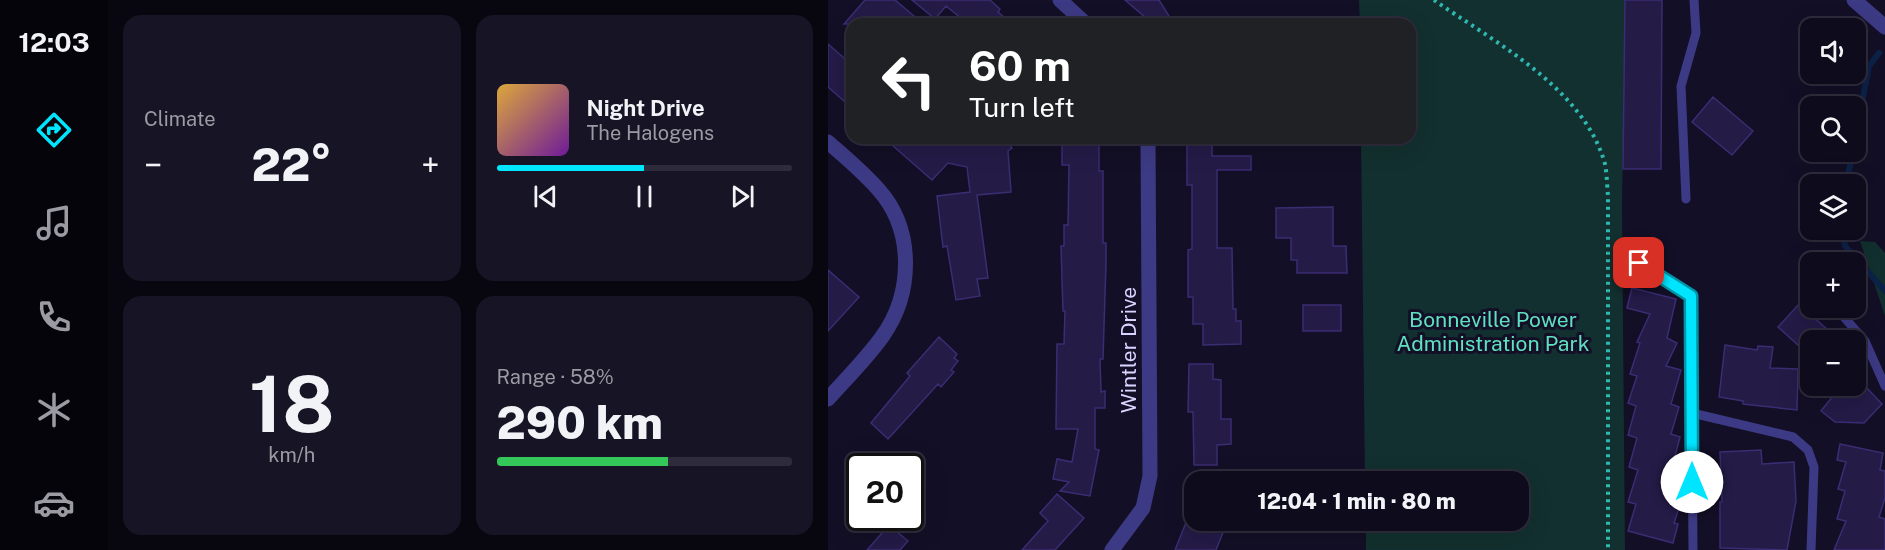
<!DOCTYPE html>
<html lang="en">
<head>
<meta charset="utf-8">
<style>
  :root { --surface:#0e0b1c; --page:#171425; --text:#f1f3f6; --muted:#9b9ba3; --line:#2e2b3b; --accent:#00e5ff }
  body { margin:0; font-family:"Public Sans",sans-serif; background:var(--page); color:var(--text); height:100vh; display:flex; flex-direction:column; font-size:22px; white-space:nowrap }
  * { box-sizing:border-box; margin:0 }
  p { font-size:20px; color:var(--muted) }
  .icon { flex:none; width:33px; height:33px; fill:none; stroke:currentColor; stroke-width:2; stroke-linecap:round; stroke-linejoin:round }
  .map { position:relative; flex:1; overflow:hidden }
  .details { display:flex; flex-direction:column; gap:15px; padding:15px; background:#08060f; width:720px }
  .details>* { flex:none }
  .top-card { position:absolute; left:18px; top:18px; width:570px; height:126px; border-radius:18px; box-shadow:0 6px 24px #0002,0 0 0 2px var(--line); background:#202124; color:#fff; overflow:hidden }
  .fabs { position:absolute; left:972px; top:18px; display:grid; gap:12px }
  .fabs a { display:grid; place-items:center; width:66px; height:66px; border-radius:12px; background:var(--surface); box-shadow:0 6px 24px #0002,0 0 0 2px var(--line); font-size:30px }
  .speed { position:absolute; left:18px; top:453px; display:flex; gap:12px; font-size:30px; font-weight:700; text-align:center }
  .speed>* { display:grid; place-content:center; width:78px; height:78px; border-radius:50%; background:var(--surface); box-shadow:0 6px 24px #0002,0 0 0 2px var(--line); line-height:1 }
  .speed .limit { border:3px solid #111; border-radius:9px; background:#fff; color:#111 }
  .pin { position:absolute; display:grid; place-items:center; width:51px; height:51px; color:#fff; margin:-26px; border-radius:12px; box-shadow:0 3px 9px #0006 }
  .me { position:absolute; width:66px; margin:-33px; rotate:0deg; stroke-linejoin:round; filter:drop-shadow(0 0 4px #0008) }
  .turn { display:flex; align-items:center; gap:21px; height:126px; padding:0 24px; font-size:27px }
  .turn .icon { width:78px; height:78px; stroke-width:2.5 }
  .turn b { display:block; font-size:42px; line-height:51px }
  .big { font-size:45px; font-weight:800; line-height:1.1 }
  .details .tile { flex:1; display:flex; flex-direction:column; justify-content:center; gap:9px; min-width:0; padding:0 21px; border-radius:18px; background:var(--page) }
  .details .dial { align-items:center; gap:0 }
  .dial b { font-size:78px; line-height:1 }
  .song { display:flex; align-items:center; gap:18px }
  .cover { width:72px; height:72px; border-radius:9px; background:linear-gradient(135deg,hsl(40 70% 55%),hsl(280 70% 35%)) }
  .played { height:6px; border-radius:3px; background:linear-gradient(90deg,var(--accent) 50%,var(--line) 50%) }
  .keys { display:flex; justify-content:space-around; direction:ltr }
  .heat { display:flex; justify-content:space-between; align-items:center; font-size:33px; direction:ltr }
  .charge { height:9px; border-radius:4px; background:linear-gradient(90deg,#34c759 58%,var(--line) 0) }
  .details .tiles { flex:1; display:grid; gap:15px; grid-template-columns:repeat(2,1fr) }
  .trip { position:absolute; left:356px; top:471px; width:345px; height:60px; border-radius:18px; background:var(--surface); box-shadow:0 6px 24px #0002,0 0 0 2px var(--line); font-weight:800; line-height:60px; text-align:center }
  main { display:flex; flex:1; min-height:0 }
  .dock { display:flex; flex-direction:column; width:108px; justify-content:space-around; align-items:center; background:#06040b; color:var(--muted) }
  .dock .icon { width:42px; height:42px }
  .dock .on { color:var(--accent) }
  .dock b { font-size:27px; color:var(--text) }
  .map>svg:first-child { display:block }
  .green { fill:#12302f }
  .lines { fill:none; stroke-linecap:round; stroke-linejoin:round }
  .stream { stroke:#0c2248; stroke-width:6 }
  .building { fill:#241b47; stroke:#3b2d73; stroke-width:1.5 }
  .path { stroke:#2fb8b0; stroke-width:4; stroke-dasharray:3 4.5; stroke-linecap:butt }
  .service { stroke:#3d3a85; stroke-width:9 }
  .minor { stroke:#3d3a85; stroke-width:15 }
  .tertiary { stroke:#3d3a85; stroke-width:15 }
  .route-casing { stroke:#0095a6; stroke-width:15 }
  .route { stroke:#00e5ff; stroke-width:10 }
  .labels { text-anchor:middle; stroke-width:6; stroke-linejoin:round; paint-order:stroke }
  .park-label { font-size:21px; fill:#5fe0c0; stroke:#130f26 }
  .street-label { font-size:21px; fill:#d9d4ff; stroke:#130f26 }
</style>
</head>
<body>
<main>
<nav class="dock">
<b>12:03</b>
<svg class="icon on" aria-label="directions" viewBox="0 0 24 24"><path d="M12 3l9 9-9 9-9-9zM9 14v-3h6M13 9l2 2-2 2"/></svg>
<svg class="icon" aria-label="music" viewBox="0 0 24 24"><path d="M9 18V5l10-2v13"/><circle cx="6" cy="18" r="3"/><circle cx="16" cy="16" r="3"/></svg>
<svg class="icon" aria-label="phone" viewBox="0 0 24 24"><path d="M5 4h4l2 5-3 2q2 4 5 5l2-3 5 2v4C11 20 4 13 5 4z"/></svg>
<svg class="icon" aria-label="climate" viewBox="0 0 24 24"><path d="M12 3v18M4 7l16 10M4 17L20 7"/></svg>
<svg class="icon" aria-label="car" viewBox="0 0 24 24"><path d="M5 17H2v-5l4-1 3-4h7l3 4 3 1v5h-3M9 17h6M6 11h13"/><circle cx="7" cy="17" r="2"/><circle cx="17" cy="17" r="2"/></svg>
</nav>
<section class="details">
<div class="tiles">
<div class="tile"><p>Climate</p>
<div class="heat"><a>−</a><b class="big">22°</b><a>+</a></div>
</div>
<div class="tile">
<div class="song"><i class="cover"></i><div><b>Night Drive</b><p>The Halogens</p></div></div>
<div class="played"></div>
<div class="keys"><svg class="icon" aria-label="previous" viewBox="0 0 24 24"><path d="M18 5L8 12l10 7zM5 5v14"/></svg><svg class="icon" aria-label="pause" viewBox="0 0 24 24"><path d="M8 5v14M16 5v14"/></svg><svg class="icon" aria-label="next" viewBox="0 0 24 24"><path d="M6 5l10 7-10 7zM19 5v14"/></svg></div>
</div>
<div class="tile dial"><b>18</b><p>km/h</p></div>
<div class="tile"><p>Range · 58%</p><b class="big">290 km</b><div class="charge"></div></div>
</div>
</section>
<div class="map">
<svg width="1057" height="550" viewBox="0 0 1057 550">
  <rect width="100%" height="100%" fill="#130f26"/>
  <path class="green" d="M531,0H797L794,206L797,550H538V521L690,520V482L537,481L533,138H582V24H532Z
    M1032,241L1047,242L1057,253V316Z"/>
  <g class="lines">
    <path class="stream" d="M1028,134L1041,66L1051,53
      M1018,184L1025,152
      M1015,230L1017,246L1057,291"/>
  </g>
  <path class="building" d="M37,0H67L86,16L79,24H16Z
    M84,0H162L172,9L170,12L184,24H140L118,6L107,19Z
    M297,0H331L346,24H325Z
    M797,0H834L833,169H795Z
    M0,44L24,65V108L0,87Z
    M885,97L925,131L904,155L864,122Z
    M56,138H177L184,148L180,151L183,192L149,195L160,278L149,279L152,296L128,300L119,246L115,247L109,196L142,192L139,167L120,163L104,180Z
    M234,138H271V171H275V243H278V263L275,359H272L273,392L277,391V408H267V449L271,450L262,496L232,491L241,482L225,479L229,459L244,462L250,429H228L229,344H236L237,311H235L233,246H236V225H240L241,165H234Z
    M359,138H384V156H423V170H389V248H404L405,309H408V321H413V344L375,345V324H365V297H360V250L364,249V185H359Z
    M505,207V246H518L519,273H469V260H463V238H448V208Z
    M0,270L31,297L0,331Z
    M804,288L848,299L839,338L849,343L838,366L853,370L843,404L851,407L843,434L852,437L844,468L851,470L842,501L852,505L846,523L850,524L845,543L800,531L808,504L800,502L810,470L801,467L809,438L800,435L808,406L800,403L809,376L802,374L812,343L809,342L822,314L799,308Z
    M971,304L1011,340H982V356L950,327Z
    M475,305H513V331H475Z
    M111,337L129,354L126,358L130,361L123,370L126,372L113,387L110,384L60,439L43,423L82,376L79,373Z
    M897,345L929,350L930,346L945,347L942,368L970,369L969,410L915,404V401L891,397Z
    M361,364H385V379L393,380V419H403V444L389,445V465H366L365,412H360Z
    M1013,386H1037L1054,404L1036,423L1007,422L993,411Z
    M1012,444L1055,453L1052,470L1057,471V498L1051,517L1057,519V550H1006L1018,521L1009,519L1017,491L1010,489L1018,462L1009,460Z
    M933,450L934,464L966,462L968,501L959,550L892,548V502H894L892,452Z
    M229,494L256,518L227,550H194L220,521L212,513Z
    M359,520H400L388,550H347Z
    M61,525L80,541L72,550H39Z"/>
  <g class="lines">
    <path class="path" d="M606,0C666,42 756,88 777,164C779,174 779,186 780,196V550"/>
    <path class="service" d="M858,199L853,86L868,33L866,0
      M811,263L863,296L865,550
      M1008,308L1037,341L1057,386
      M864,413L965,437L980,450L986,467L983,550"/>
    <path class="minor" d="M232,0L258,24
      M0,142C17,157 35,172 50,189C87,230 85,294 54,337C38,359 18,379 0,399
      M284,550L315,508L322,476L320,138"/>
    <path class="tertiary" d="M1026,0L1057,27"/>
  </g>
  <g class="lines">
    <g class="route-casing">
      <path id="route" d="M811,263L863,296L864,482"/>
    </g>
    <use href="#route" class="route"/>
  </g>
  <g class="labels">
    <g class="park-label">
      <text x="665" y="327">Bonneville Power<tspan x="665" dy="24">Administration Park</tspan></text>
    </g>
    <g class="street-label">
      <text transform="translate(301 350) rotate(-90)" y="7">Wintler Drive</text>
    </g>
  </g>
</svg>
<div class="fabs">
<a><svg class="icon" aria-label="sound" viewBox="0 0 24 24"><path d="M4 9h4l5-4v14l-5-4H4zM17 9q2 3 0 6"/></svg></a>
<a><svg class="icon" aria-label="search" viewBox="0 0 24 24"><circle cx="10" cy="10" r="6"/><path d="M15 15l6 6"/></svg></a>
<a><svg class="icon" aria-label="layers" viewBox="0 0 24 24"><path d="M12 4l9 5-9 5-9-5zM3 14l9 5 9-5"/></svg></a>
<a>+</a>
<a>−</a>
</div>
<div class="speed"><div class="limit">20</div></div>
<div class="pin" style="left:811px;top:263px;background:#d93025"><svg class="icon" aria-label="arrive" viewBox="0 0 24 24"><path d="M6 21V4h12l-3 4 3 4H6"/></svg></div>
<svg class="me" style="left:864px;top:482px" viewBox="-20 -20 40 40"><circle r="19" fill="#fff"/><path d="M0-13L10 11 0 6-10 11z" fill="#00e5ff"/></svg>
<div class="trip">12:04 · 1 min · 80 m</div>
<div class="top-card">
<div class="turn"><svg class="icon" aria-label="left" viewBox="0 0 24 24"><path d="M17 20v-9H6M10 6l-5 5 5 5"/></svg><div><b>60 m</b>Turn left</div></div>
</div>
</div>
</main>
</body>
</html>
